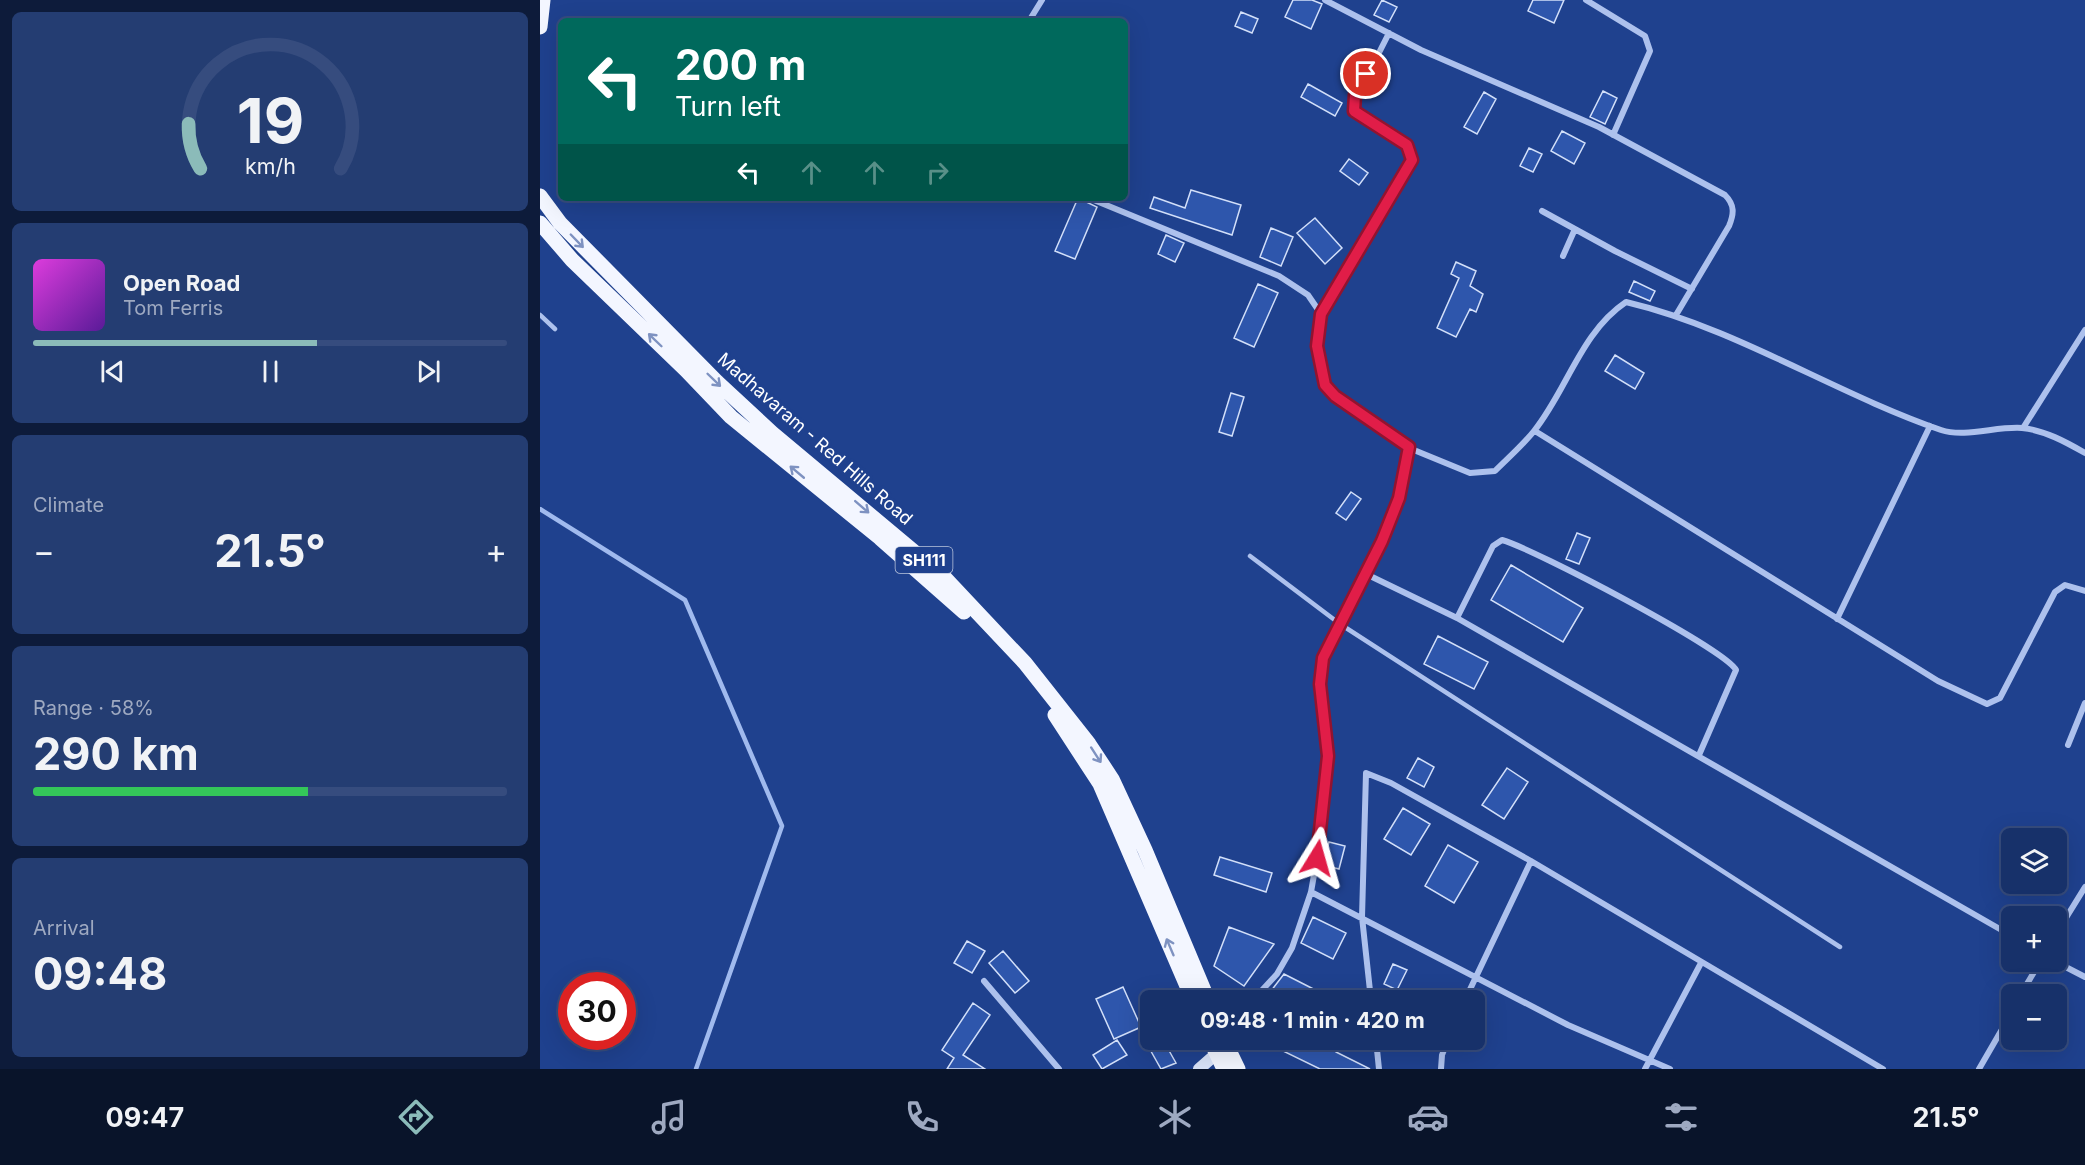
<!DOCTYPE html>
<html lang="en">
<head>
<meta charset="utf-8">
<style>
  :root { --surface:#17316a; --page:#243d72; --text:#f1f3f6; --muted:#9ea9c1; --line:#364c7e; --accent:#8bbbb9 }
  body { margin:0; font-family:Inter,sans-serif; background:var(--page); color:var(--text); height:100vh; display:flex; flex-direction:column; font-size:22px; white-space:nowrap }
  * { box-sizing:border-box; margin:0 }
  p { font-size:20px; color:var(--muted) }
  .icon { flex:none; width:33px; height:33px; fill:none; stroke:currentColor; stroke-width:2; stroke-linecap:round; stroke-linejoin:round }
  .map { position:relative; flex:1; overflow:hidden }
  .panel { display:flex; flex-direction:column; gap:12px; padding:12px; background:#0d1b3a; width:540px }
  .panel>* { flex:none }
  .hud { position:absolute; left:18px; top:18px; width:570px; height:183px; border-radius:9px; box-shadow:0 6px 24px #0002,0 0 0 2px var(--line); background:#00695c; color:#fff; overflow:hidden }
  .buttons { position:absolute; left:1461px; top:828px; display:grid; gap:12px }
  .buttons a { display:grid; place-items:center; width:66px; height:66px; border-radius:9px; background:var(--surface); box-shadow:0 6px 24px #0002,0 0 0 2px var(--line); font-size:30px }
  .speed { position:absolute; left:18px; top:972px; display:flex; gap:12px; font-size:30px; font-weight:700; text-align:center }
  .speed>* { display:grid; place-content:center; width:78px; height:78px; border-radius:50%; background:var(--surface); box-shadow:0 6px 24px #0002,0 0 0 2px var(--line); line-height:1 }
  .speed .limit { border:9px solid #d22; background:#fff; color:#111 }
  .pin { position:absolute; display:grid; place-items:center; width:51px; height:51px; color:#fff; margin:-26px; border:3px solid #fff; border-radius:50%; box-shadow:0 2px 6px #0007 }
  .me { position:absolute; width:66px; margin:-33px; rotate:8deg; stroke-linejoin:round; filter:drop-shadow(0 0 4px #0008) }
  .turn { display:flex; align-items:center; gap:21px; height:126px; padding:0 18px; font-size:27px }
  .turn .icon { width:78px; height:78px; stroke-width:2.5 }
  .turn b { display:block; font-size:42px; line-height:51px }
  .lanes { display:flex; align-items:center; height:57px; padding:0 18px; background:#0003; justify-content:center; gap:30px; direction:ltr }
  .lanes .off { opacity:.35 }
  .big { font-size:45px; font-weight:700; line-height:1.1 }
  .panel .tile { flex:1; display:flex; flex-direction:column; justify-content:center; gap:9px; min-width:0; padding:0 21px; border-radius:9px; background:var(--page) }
  .panel .dial { align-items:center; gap:0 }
  .dial svg { height:156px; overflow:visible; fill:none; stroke:var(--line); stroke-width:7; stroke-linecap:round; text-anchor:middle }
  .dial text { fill:var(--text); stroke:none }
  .song { display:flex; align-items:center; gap:18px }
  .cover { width:72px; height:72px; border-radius:9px; background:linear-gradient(135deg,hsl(300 70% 55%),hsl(270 70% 35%)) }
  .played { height:6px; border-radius:3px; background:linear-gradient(90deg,var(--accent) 60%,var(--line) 60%) }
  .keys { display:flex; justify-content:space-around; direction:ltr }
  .heat { display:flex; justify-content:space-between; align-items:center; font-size:33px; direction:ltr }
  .charge { height:9px; border-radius:4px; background:linear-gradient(90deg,#34c759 58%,var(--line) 0) }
  .trip { position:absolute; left:600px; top:990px; width:345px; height:60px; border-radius:9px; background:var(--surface); box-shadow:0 6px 24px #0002,0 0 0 2px var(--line); font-weight:700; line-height:60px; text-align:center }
  .dock { display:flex; height:96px; justify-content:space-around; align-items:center; background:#09142a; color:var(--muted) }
  .dock .icon { width:42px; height:42px }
  .dock .on { color:var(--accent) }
  .dock b { font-size:27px; color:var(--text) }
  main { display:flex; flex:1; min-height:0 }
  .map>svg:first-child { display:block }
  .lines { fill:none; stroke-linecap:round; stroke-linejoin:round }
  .stream { stroke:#a0baee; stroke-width:4.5 }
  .building { fill:#2e56ac; stroke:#d2dff9; stroke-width:1.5 }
  .lane { stroke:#adc1ed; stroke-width:4.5 }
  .street { stroke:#adc1ed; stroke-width:6 }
  .secondary { stroke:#d9e3f9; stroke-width:12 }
  .primary { stroke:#f3f6ff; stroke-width:15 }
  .oneway { stroke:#7e92c1 }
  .route-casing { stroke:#92132f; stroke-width:15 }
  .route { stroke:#e11d48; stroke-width:10 }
  .labels { text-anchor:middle; stroke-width:6; stroke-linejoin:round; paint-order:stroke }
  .shield { fill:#1f418e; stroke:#bcc6dd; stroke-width:1.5 }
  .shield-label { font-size:16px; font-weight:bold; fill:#fff }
  .street-label { font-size:18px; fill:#fff; stroke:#1f418e }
</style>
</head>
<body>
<main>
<section class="panel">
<div class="tile dial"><svg viewBox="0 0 100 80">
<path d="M14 69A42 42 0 1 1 86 69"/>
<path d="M14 69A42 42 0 0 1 8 46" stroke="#8bbbb9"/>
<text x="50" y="56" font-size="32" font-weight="700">19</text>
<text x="50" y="72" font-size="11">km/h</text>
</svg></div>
<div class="tile">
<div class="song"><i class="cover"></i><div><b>Open Road</b><p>Tom Ferris</p></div></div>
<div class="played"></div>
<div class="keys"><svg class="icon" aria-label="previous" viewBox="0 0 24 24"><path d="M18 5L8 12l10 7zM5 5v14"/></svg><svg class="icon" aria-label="pause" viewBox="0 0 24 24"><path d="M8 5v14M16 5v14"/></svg><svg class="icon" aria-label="next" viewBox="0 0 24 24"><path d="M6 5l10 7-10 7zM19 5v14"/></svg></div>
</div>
<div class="tile"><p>Climate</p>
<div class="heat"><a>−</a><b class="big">21.5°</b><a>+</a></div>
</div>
<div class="tile"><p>Range · 58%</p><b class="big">290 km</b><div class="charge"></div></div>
<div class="tile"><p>Arrival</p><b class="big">09:48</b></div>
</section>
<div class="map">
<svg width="1545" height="1069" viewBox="0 0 1545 1069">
  <rect width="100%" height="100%" fill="#1f418e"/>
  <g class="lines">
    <path class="stream" d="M0,509L145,600L242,826L156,1069"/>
  </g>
  <path class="building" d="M753,0H772L782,4L771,29L745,17Z
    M842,0L857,7L849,22L834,15Z
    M993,0H1024L1014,23L988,11Z
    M701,12L718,19L712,33L695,26Z
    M768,84L802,103L795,116L761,97Z
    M1063,91L1077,98L1065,124L1050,117Z
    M944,92L956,99L937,134L924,127Z
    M1022,131L1045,143L1034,164L1011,151Z
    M989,148L1002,154L993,172L980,166Z
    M809,159L828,173L819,185L800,171Z
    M651,190L701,205L692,235L610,208L614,197L645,208Z
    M538,198L557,207L535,259L515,251Z
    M775,218L802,248L785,264L757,233Z
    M731,228L753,237L741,266L720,257Z
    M626,235L644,243L635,262L618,254Z
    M916,262L936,271L930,286L943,294L936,312L930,309L916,337L897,328L919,278L911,274Z
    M1094,281L1115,291L1110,301L1089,292Z
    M718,284L738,293L714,347L694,338Z
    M1075,355L1104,373L1095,389L1065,371Z
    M691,393L704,397L692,436L679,432Z
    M811,492L821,499L806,520L796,513Z
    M1037,533L1050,538L1039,564L1026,559Z
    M971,565L1043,608L1023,642L951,600Z
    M898,636L948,662L934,689L884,664Z
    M878,758L894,767L884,787L867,778Z
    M967,768L988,782L964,819L942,805Z
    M863,808L890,824L871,855L844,839Z
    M789,842L805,846L799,869L783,865Z
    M908,845L938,862L914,903L885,886Z
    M680,857L732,873L726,892L674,875Z
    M773,917L806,933L793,959L761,943Z
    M689,927L734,944L704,986L674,966Z
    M427,941L445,951L432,973L414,963Z
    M463,951L489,981L475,993L449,963Z
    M853,964L867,970L857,990L844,984Z
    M744,974L795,1000H724Z
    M583,987L601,1027L574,1039L556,999Z
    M433,1003L450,1015L423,1055L445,1069H407L414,1058L402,1050Z
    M577,1040L587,1055L562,1069L553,1055Z
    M623,1040L636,1063L621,1069L608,1046Z
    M749,1040H797L796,1052L830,1069H780L743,1051Z"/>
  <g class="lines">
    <path class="lane" d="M0,315L15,329
      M710,556L800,624L1300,947"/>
    <path class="street" d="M785,0L881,50L1059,127L1185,195C1195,205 1194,214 1189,226L1136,315
      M1046,0L1105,36L1110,51L1073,135
      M489,21L502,0
      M549,198L739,276L768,295L781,314C777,342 774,374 795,396L869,448L930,473L955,471C968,458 983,445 994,431C1027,390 1041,332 1086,302C1196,328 1294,393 1401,430C1425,438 1457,426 1482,428C1504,430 1526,442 1545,453
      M1002,211L1075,251L1152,289
      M1023,256L1035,229
      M781,314L872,160C870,130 818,132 813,104L849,33
      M1483,428L1545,330
      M995,431L1398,681L1447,704L1460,698L1515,592L1525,585L1545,591
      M826,574L917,618L1472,936
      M917,618L953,546L962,540C992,548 1185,649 1196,670L1159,755
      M1297,619L1390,426
      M1528,745L1545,703
      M771,892L1028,1025L1130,1069
      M1516,934L1545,887
      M1516,962L1545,977
      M444,981L519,1069
      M1481,994L1500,962
      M713,1000L737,974L752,948L771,892L780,841L788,756L779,684L784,658L842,541L859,498L869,448
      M831,1000L822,917L826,773L851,783L991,861L1343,1069
      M925,1000L991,861
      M836,1040L839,1069
      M901,1069L902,1055L908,1040
      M1105,1069L1161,963
      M1439,1069L1472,1012"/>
    <path class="secondary" d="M659,1069L683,1048"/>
    <path class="primary" d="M0,27L3,0
      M0,196L20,223L177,382L232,433L403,576L485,663L549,744L572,779L605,850L668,1000
      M0,223L32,260L146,370L191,417L340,538L424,612
      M515,715L560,784L653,1000
      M670,1040L684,1069
      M684,1040L698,1069"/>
  </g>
  <defs><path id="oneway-shaft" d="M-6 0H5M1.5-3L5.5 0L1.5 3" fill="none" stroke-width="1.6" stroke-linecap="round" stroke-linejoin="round" transform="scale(1.5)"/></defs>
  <g class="oneway">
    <use href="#oneway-shaft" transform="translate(37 241) rotate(46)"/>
    <use href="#oneway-shaft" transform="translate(115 340) rotate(-136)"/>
    <use href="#oneway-shaft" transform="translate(174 380) rotate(44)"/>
    <use href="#oneway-shaft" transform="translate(257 472) rotate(-140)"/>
    <use href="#oneway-shaft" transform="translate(322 507) rotate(41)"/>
    <use href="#oneway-shaft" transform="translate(556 755) rotate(57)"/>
    <use href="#oneway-shaft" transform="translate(630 947) rotate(-113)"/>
  </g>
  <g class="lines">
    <g class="route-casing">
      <path id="route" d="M777,858L788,756L780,684L783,658L842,541L859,498L869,447L795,396L785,385L777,346L781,314L872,160L867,145L814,111L815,95L826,74"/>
    </g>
    <use href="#route" class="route"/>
  </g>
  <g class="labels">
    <rect class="shield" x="355.5" y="547" width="57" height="26" rx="4.5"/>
    <g class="shield-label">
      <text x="384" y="566">SH111</text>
    </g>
    <g class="street-label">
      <text transform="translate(275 439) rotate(41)" y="6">Madhavaram - Red Hills Road</text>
    </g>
  </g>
</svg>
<div class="buttons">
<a><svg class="icon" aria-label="layers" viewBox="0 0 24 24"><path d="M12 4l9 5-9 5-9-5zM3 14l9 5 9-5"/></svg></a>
<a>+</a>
<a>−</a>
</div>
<div class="speed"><div class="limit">30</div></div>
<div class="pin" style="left:826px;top:74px;background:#d93025"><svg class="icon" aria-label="arrive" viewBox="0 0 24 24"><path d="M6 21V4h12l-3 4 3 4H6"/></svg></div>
<svg class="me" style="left:777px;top:858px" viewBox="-20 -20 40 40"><path d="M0-17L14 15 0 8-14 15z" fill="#e11d48" stroke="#fff" stroke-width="4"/></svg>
<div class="trip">09:48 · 1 min · 420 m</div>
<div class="hud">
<div class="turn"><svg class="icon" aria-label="left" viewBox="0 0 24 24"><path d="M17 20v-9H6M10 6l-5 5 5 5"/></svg><div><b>200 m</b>Turn left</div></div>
<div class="lanes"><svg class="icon" aria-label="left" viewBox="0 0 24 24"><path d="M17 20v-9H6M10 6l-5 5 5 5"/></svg><svg class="icon off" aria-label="ahead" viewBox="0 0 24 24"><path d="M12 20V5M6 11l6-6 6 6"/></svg><svg class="icon off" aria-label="ahead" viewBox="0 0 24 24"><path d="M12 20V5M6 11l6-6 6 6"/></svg><svg class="icon off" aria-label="right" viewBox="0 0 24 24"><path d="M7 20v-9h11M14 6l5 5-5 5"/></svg></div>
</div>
</div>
</main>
<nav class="dock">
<b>09:47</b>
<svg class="icon on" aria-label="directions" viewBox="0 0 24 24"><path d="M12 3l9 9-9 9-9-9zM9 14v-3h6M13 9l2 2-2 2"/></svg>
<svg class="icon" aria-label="music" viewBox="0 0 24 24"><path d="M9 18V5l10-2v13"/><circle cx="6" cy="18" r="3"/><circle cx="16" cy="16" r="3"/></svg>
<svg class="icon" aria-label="phone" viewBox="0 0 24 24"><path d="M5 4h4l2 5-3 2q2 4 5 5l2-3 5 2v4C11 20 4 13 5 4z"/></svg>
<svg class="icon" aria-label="climate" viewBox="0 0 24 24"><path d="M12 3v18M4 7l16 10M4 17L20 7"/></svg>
<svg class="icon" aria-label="car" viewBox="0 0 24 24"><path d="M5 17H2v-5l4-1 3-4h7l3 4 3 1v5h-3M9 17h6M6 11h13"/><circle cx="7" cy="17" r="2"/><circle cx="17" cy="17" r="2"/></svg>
<svg class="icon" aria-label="filters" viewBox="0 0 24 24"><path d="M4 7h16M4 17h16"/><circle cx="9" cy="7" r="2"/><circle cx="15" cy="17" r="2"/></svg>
<b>21.5°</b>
</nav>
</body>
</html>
